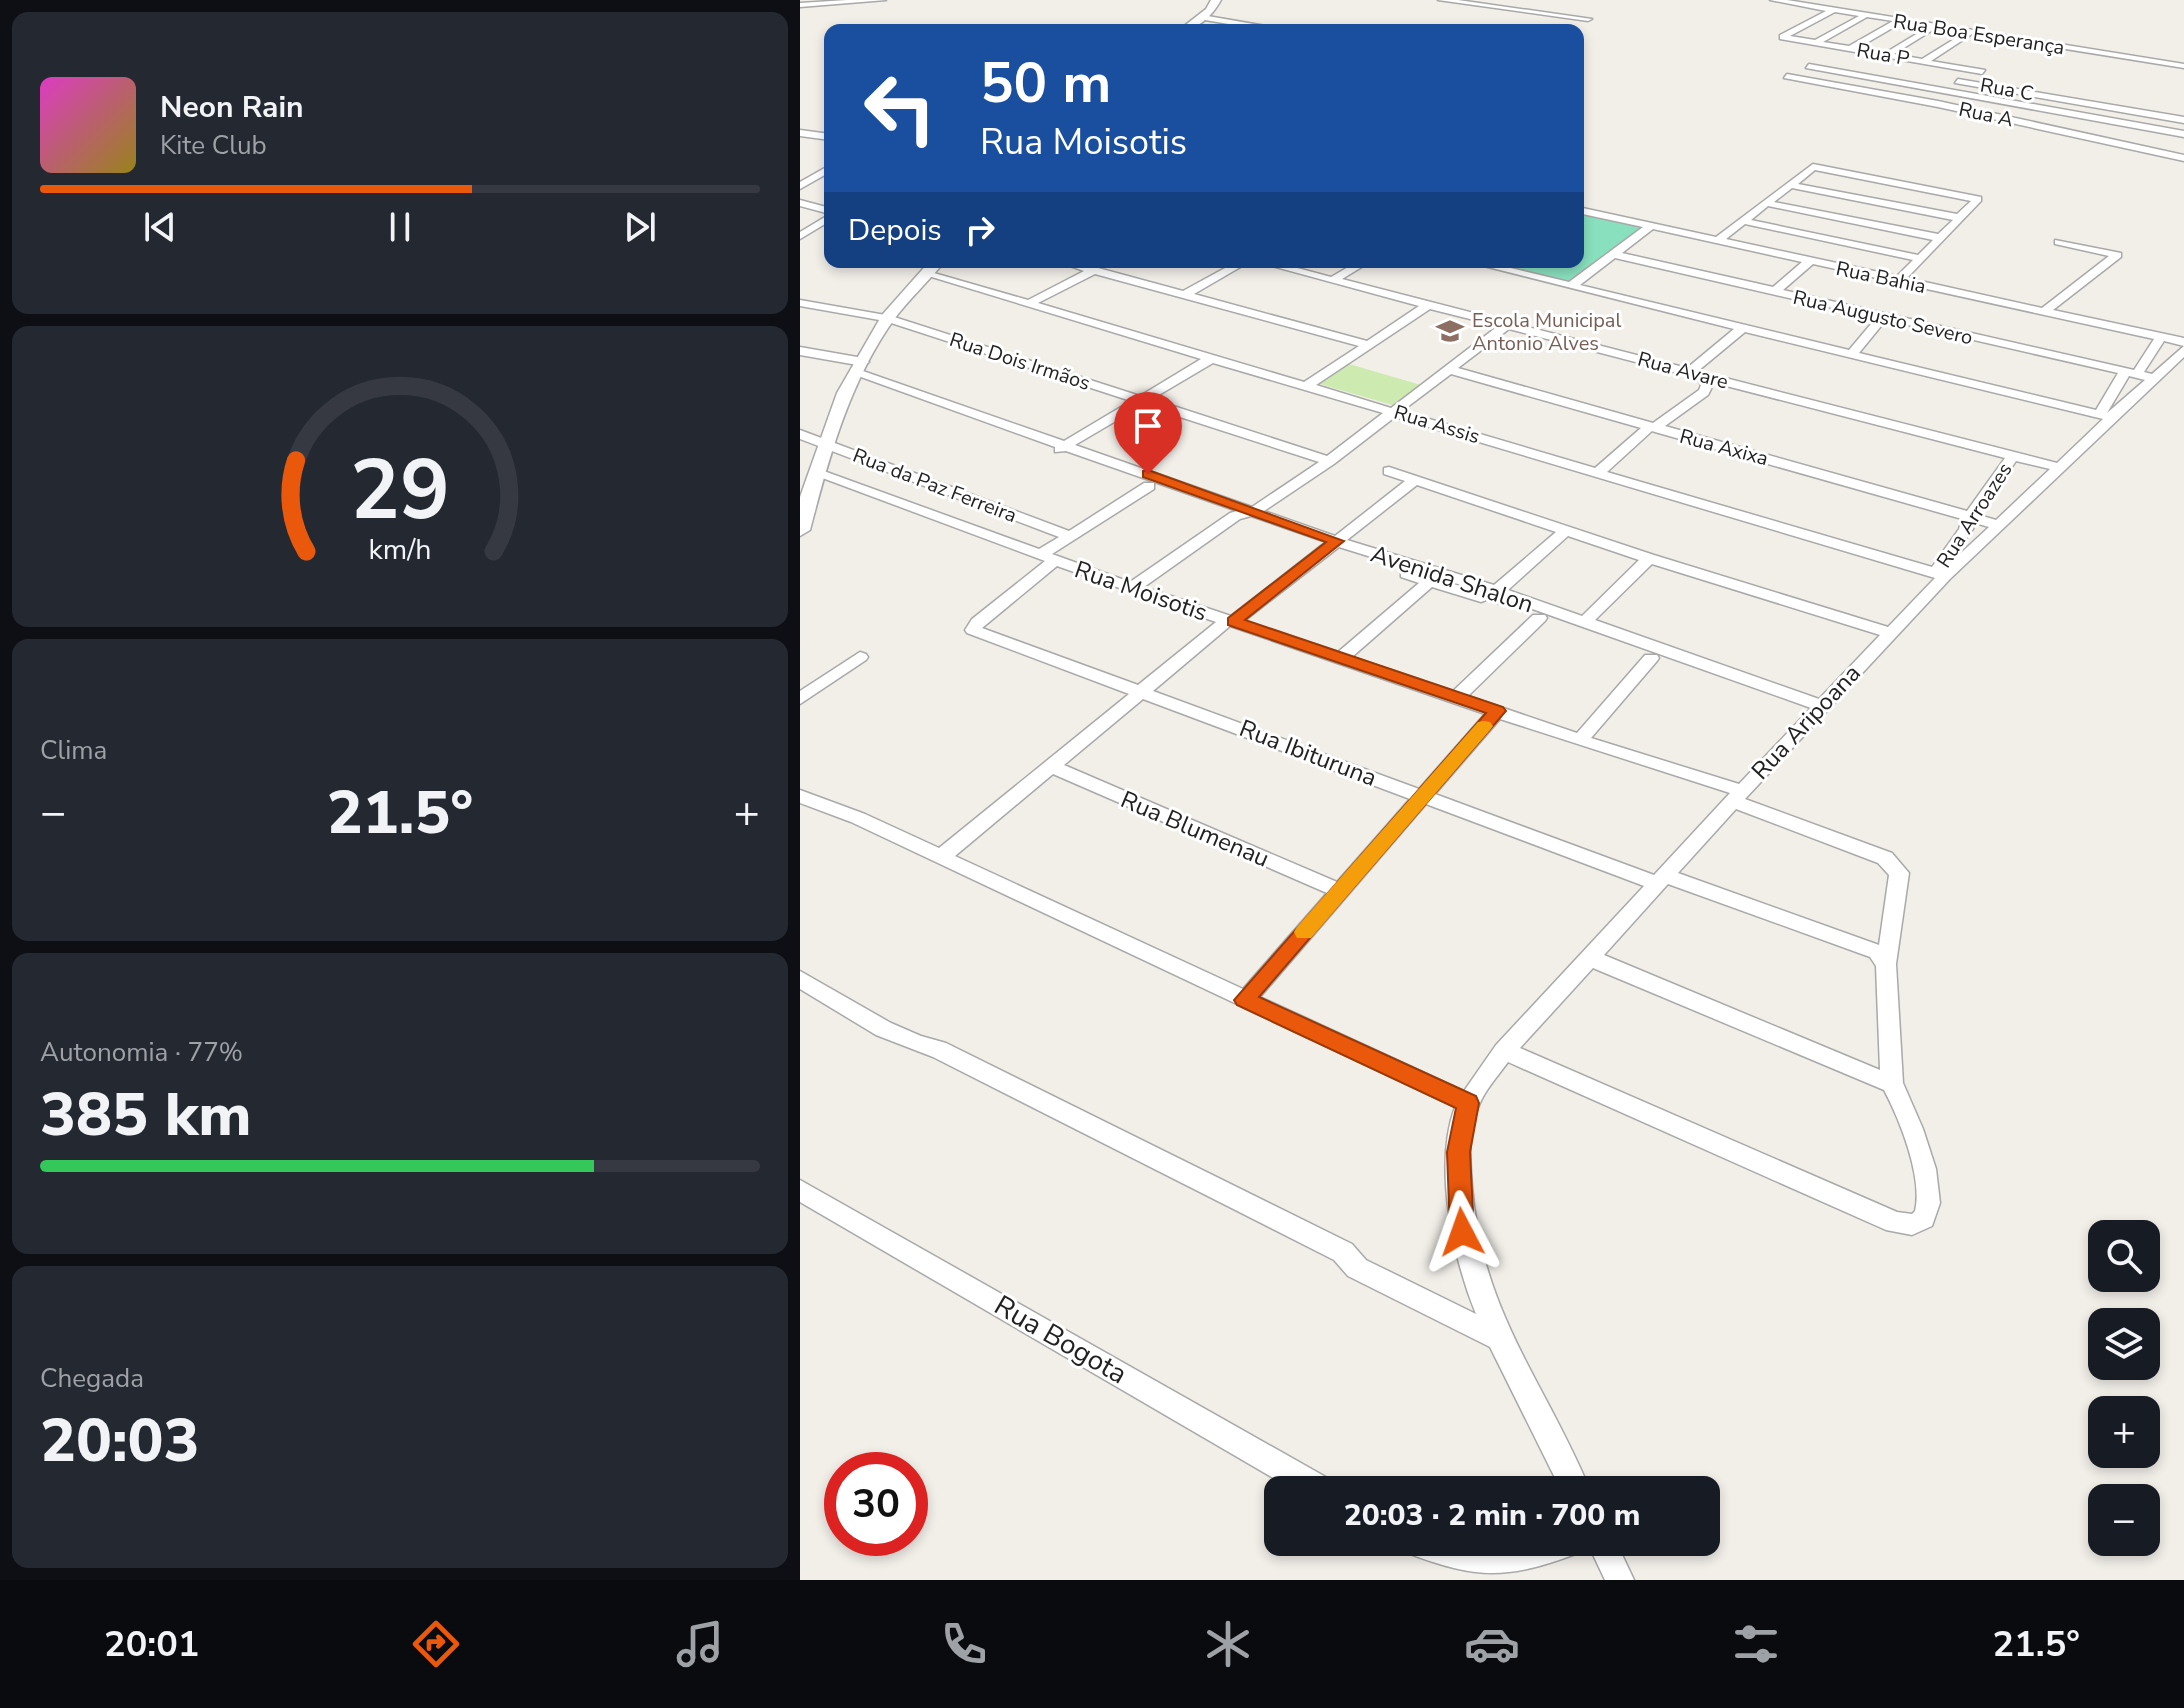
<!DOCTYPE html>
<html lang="pt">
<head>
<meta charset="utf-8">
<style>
  :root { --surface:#171b24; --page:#242831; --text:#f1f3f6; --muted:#9ea1a6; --line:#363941; --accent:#ea580c }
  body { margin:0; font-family:"Nunito Sans",sans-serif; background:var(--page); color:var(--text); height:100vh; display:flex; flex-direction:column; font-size:30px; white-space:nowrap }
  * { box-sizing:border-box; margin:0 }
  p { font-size:26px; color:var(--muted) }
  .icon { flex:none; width:44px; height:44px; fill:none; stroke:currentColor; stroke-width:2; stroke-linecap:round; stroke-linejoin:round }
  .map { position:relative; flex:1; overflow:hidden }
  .drawer { display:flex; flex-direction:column; gap:12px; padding:12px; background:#0d0f14; width:800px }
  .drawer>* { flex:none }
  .guide { position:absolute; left:24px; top:24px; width:760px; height:244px; border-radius:16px; box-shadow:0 4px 12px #0003; background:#1a4fa0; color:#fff; overflow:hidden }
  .fabs { position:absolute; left:1288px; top:1220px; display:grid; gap:16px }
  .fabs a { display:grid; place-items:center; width:72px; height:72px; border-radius:16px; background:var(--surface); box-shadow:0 4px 12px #0003; font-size:40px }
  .speed { position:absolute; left:24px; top:1452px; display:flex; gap:16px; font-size:40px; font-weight:700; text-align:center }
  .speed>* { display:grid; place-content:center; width:104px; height:104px; border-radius:50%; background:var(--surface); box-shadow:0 4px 12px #0003; line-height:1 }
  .speed .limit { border:12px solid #d22; background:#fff; color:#111 }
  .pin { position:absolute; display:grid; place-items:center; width:68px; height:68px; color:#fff; margin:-82px -34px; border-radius:50% 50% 50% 0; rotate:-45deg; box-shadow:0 0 8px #0007 }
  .pin .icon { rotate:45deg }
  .me { position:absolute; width:88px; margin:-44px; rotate:356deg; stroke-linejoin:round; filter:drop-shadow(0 0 6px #0008) }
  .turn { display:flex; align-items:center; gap:28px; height:168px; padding:0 24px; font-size:36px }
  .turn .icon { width:104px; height:104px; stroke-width:2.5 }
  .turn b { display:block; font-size:56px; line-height:68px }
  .then { display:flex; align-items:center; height:76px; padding:0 24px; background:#0003; gap:16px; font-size:30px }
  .big { font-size:60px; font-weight:800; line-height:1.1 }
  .drawer .widget { flex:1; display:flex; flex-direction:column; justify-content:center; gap:12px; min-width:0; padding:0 28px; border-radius:16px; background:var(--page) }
  .drawer .dial { align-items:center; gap:0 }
  .dial svg { height:208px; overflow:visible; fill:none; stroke:var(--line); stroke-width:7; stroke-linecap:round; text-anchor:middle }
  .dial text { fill:var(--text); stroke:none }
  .song { display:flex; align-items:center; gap:24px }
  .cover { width:96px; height:96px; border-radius:12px; background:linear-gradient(135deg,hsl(310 70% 55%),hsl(50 70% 35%)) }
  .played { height:8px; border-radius:4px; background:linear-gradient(90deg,var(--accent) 60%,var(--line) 60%) }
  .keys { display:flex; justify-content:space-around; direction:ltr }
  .heat { display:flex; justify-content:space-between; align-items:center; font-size:44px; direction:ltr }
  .charge { height:12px; border-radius:6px; background:linear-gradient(90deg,#34c759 77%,var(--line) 0) }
  .trip { position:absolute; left:464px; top:1476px; width:456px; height:80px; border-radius:16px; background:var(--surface); box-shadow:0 4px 12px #0003; font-weight:800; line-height:80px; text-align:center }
  .tabs { display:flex; height:128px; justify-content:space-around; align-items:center; background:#090b0e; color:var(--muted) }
  .tabs .icon { width:56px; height:56px }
  .tabs .active { color:var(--accent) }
  .tabs b { font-size:36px; color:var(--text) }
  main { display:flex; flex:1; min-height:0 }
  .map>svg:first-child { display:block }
  .grass { fill:#cdebb0 }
  .pitch { fill:#88e0be }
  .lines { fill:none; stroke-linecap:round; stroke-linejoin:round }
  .minor-casing { stroke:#a9a9a9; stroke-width:3 }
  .tertiary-casing { stroke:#a9a9a9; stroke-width:3 }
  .minor { fill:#fff; fill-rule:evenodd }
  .tertiary { fill:#fff; fill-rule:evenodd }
  .route { fill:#ea580c; stroke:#983908; stroke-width:2 }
  .slow { fill:#f59e0b }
  .labels { text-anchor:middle; stroke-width:6; stroke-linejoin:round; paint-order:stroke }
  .far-street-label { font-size:20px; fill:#222; stroke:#fff }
  .far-education-label { font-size:20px; fill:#785e54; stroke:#fff; text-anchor:start }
  .street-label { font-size:24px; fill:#222; stroke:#fff }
  .near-street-label { font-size:28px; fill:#222; stroke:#fff }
</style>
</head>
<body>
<main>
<section class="drawer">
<div class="widget">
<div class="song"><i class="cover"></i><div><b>Neon Rain</b><p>Kite Club</p></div></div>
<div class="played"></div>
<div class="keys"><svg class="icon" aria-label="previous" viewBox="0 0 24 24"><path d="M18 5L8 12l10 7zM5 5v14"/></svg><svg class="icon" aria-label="pause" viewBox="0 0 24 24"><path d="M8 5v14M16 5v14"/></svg><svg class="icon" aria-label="next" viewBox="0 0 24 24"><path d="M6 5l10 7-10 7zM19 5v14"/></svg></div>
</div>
<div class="widget dial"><svg viewBox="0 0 100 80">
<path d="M14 69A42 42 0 1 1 86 69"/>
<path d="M14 69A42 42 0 0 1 10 34" stroke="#ea580c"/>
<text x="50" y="56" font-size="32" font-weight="700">29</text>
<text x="50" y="72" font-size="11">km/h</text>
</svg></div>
<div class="widget"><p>Clima</p>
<div class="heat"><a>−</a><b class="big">21.5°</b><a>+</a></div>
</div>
<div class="widget"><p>Autonomia · 77%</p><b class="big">385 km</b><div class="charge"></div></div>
<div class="widget"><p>Chegada</p><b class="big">20:03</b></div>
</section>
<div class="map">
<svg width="1384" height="1580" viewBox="0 0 1384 1580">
  <rect width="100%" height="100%" fill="#f2efe9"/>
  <path class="grass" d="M549,364L621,385L592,405L520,384Z"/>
  <path class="pitch" d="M778,213L844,228L767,282L695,264L778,262Z"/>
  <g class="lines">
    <g class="minor-casing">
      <path id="minor" d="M47,0H86L0,7V3Z
        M638,0H658L792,19L788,21Z
        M970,0H987L1384,64V68L1172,34L1131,61L1185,70L1182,74L980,39V35L1026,11ZM1035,12L1059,16L1015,40L990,36ZM1067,17L1093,21L1049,46L1023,42ZM1101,23L1128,27L1085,53L1058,48ZM1136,28L1164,33L1122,59L1094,54Z
        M402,15L477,28L481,30H464L399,19Z
        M1009,64L1384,131V137L1006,68Z
        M987,74L1138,101L1384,155V161L1138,107L984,78Z
        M1158,79L1384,117V123L1155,83Z
        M0,130L30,134V140L0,136Z
        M1013,164L1181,197V201L1107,278L1242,308L1309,256L1255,244V240L1321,253V257L1253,310L1384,338V346L1364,341L1344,372L1352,374L1384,346V357L1150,579L945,799L1092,853L1109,873L1096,964L1103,1083L1123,1129L1136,1169L1140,1203L1132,1226L1112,1235L1086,1230L708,1062C697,1077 684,1091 678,1108C668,1132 670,1161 672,1186C682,1313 744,1380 790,1490H761L690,1347L548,1276L534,1260L133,1057L76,1035L0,989V971L91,1023L121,1036L146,1043L552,1244L566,1260L676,1314C653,1258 633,1166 655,1107L51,822L0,803V790L65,814L139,848L329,694L167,633L165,630L172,619L245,561L9,473L11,470H21L239,549L259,537L0,439V430L269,531L344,483H354V489L252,554L330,582L430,513L437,511L266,451L255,452V447L50,373L60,370L264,441L331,401L85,321L0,306V300L91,316L340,396L401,359L122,274L127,271L228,300L284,271L259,262H276L383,291L436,262H449L394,294L567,341L619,306L457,262H475L531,277L557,262H570L542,279L887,368L934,329L668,262H686L769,282L843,227L778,213V207L916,237ZM1015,170L1171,201L1157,214L998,184ZM992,188L1153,220L1138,234L974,202ZM968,206L1133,240L1118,255L951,220ZM945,224L1113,260L1097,276L926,239ZM853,229L1002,262L973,287L822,253ZM815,258L1076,318L1049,350L780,285ZM1013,264L1354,339L1334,370L983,290ZM295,274L559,346L504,382L238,303ZM630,309L698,326L591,408L516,385ZM1086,320L1318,373L1296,410L1059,353ZM709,329L897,378L901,385L899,390L853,423L658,368ZM945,332L1303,419L1257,463L898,371ZM413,363L583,413L527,456L352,399ZM651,374L841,428L795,468L602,411ZM1329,376L1345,380L1307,413ZM911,382L1205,458L1167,511L865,426L908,395L913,385ZM343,405L519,462L452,507L275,445ZM595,417L1135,578L1088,627L854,555L589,467L584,468V474L605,481L535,536L464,511L534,464ZM852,431L855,432L1162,519L1159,529L1132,567L807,472ZM1216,461L1250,469L1196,520L1179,515ZM617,485L756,532L694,585L547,540ZM451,516L526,542L431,616L344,587L440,519ZM1175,523L1189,527L1148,565L1173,529ZM768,536L839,560L782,616L708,590ZM539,547L690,594L695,602L700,604L707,600L1011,708L939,784L791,738L857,661L859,658L857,655H845L777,733L668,696L745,621L747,618L745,615H733L653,691L552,657L632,587L681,602L686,600V594L611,571H601V577L619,583L538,652L444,621ZM852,564L1080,635L1019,699L795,620ZM257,566L416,622L338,685L182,628ZM430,626L685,714L619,789L353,691ZM343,699L610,799L537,882L264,765ZM700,719L930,793L854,875L635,794ZM253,774L527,893L443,989L155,856ZM626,804L844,886L696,1045L664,1091L460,997ZM936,809L1078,863L1089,875L1079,945L878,873ZM868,884L1070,957L1076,966L1080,1070L804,955ZM793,968L1084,1090C1100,1120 1123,1178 1115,1211L1112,1214L1097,1212L720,1048Z
        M30,165V172L0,189V182Z
        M0,200L30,208V221L0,239V232L30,214L0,206Z
        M0,347L63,358L69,362L63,366L0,355Z
        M60,652L66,654L68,657L66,660L0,704V691Z
        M0,1180L531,1480L535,1490H494L0,1202Z
        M601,1542H646L675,1550H693L732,1542H785L781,1552C707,1580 678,1580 605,1552Z
        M787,1542H816L834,1580H805Z"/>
    </g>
    <g class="tertiary-casing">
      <path id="tertiary" d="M411,0H421C412,16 398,30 379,30L406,9Z
        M129,262H144C129,281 110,298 95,318C50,380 29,457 10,530L0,536V497L37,393L82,315Z"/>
    </g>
    <use href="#minor" class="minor"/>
    <use href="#tertiary" class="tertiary"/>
  </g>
  <path class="route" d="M348,470L544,541L445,620L703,707L706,711L459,997L676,1096L679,1103L670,1152L674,1232L671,1240L662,1243L654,1240L650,1232L647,1152L656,1108L437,1005L434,1000L686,713L428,625V618L526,542L343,477V471Z"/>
  <path class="slow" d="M684,721L690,722L693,726L690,730L511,938H497L494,932L497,927L678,722Z"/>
  <defs>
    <g id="school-bare" transform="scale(2.16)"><path d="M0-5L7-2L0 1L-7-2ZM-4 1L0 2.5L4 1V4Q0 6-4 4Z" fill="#8d6e63" stroke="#fff" stroke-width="2.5" paint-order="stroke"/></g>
  </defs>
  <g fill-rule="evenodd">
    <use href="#school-bare" x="650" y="331"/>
  </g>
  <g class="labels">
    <g class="far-street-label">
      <text transform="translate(1179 34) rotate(9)" y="7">Rua Boa Esperança</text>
      <text transform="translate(1083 54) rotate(10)" y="7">Rua P</text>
      <text transform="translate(1207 89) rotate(10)" y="7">Rua C</text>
      <text transform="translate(1186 114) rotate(12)" y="7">Rua A</text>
      <text transform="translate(1081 277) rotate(12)" y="7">Rua Bahia</text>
      <text transform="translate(1083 317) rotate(13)" y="7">Rua Augusto Severo</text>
      <text transform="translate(220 361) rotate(18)" y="7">Rua Dois Irmãos</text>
      <text transform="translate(883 370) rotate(15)" y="7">Rua Avare</text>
      <text transform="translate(637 424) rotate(17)" y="7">Rua Assis</text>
      <text transform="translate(924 447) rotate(15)" y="7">Rua Axixa</text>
      <text transform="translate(135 485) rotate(21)" y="7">Rua da Paz Ferreira</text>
      <text transform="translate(1174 515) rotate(-57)" y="7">Rua Arroazes</text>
    </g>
    <g class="far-education-label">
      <text x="672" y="327">Escola Municipal<tspan x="672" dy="23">Antonio Alves</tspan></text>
    </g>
    <g class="street-label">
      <text transform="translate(652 579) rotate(18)" y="8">Avenida Shalon</text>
      <text transform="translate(341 591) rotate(19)" y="8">Rua Moisotis</text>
      <text transform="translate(1006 722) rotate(-47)" y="8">Rua Aripoana</text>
      <text transform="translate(508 753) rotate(21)" y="8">Rua Ibituruna</text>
      <text transform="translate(395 829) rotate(23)" y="8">Rua Blumenau</text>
    </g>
    <g class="near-street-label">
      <text transform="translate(261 1339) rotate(30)" y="10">Rua Bogota</text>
    </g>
  </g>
</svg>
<div class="fabs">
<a><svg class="icon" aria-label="search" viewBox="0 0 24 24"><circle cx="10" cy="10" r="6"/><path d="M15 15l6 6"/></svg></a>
<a><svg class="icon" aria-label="layers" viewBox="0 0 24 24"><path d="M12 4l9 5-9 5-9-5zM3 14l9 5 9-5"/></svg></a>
<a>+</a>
<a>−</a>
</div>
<div class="speed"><div class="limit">30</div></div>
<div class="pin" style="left:348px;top:474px;background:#d93025"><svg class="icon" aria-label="arrive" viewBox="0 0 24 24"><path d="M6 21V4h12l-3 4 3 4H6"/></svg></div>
<svg class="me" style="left:662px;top:1232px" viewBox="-20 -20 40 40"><path d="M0-17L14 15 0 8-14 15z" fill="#ea580c" stroke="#fff" stroke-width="4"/></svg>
<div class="trip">20:03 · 2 min · 700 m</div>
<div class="guide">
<div class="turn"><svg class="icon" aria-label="left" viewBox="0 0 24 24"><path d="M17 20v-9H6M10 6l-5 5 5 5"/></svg><div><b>50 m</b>Rua Moisotis</div></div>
<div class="then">Depois<svg class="icon" aria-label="right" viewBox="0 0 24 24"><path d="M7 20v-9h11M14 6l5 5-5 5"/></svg></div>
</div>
</div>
</main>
<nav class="tabs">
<b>20:01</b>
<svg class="icon active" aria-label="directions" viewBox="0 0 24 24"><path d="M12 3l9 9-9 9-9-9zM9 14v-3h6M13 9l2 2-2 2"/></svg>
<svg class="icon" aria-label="music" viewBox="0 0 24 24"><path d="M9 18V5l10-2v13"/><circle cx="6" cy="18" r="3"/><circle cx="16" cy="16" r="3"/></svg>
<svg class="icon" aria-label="phone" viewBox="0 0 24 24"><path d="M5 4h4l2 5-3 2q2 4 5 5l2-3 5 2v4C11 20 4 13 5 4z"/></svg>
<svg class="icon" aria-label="climate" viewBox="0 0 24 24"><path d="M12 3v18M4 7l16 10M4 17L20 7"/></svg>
<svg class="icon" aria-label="car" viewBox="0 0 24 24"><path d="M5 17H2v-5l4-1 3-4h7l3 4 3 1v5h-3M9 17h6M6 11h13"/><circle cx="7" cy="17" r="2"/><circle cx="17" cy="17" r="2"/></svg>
<svg class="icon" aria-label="filters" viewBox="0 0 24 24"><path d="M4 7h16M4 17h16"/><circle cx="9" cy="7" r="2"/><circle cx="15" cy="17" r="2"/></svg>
<b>21.5°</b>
</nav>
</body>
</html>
